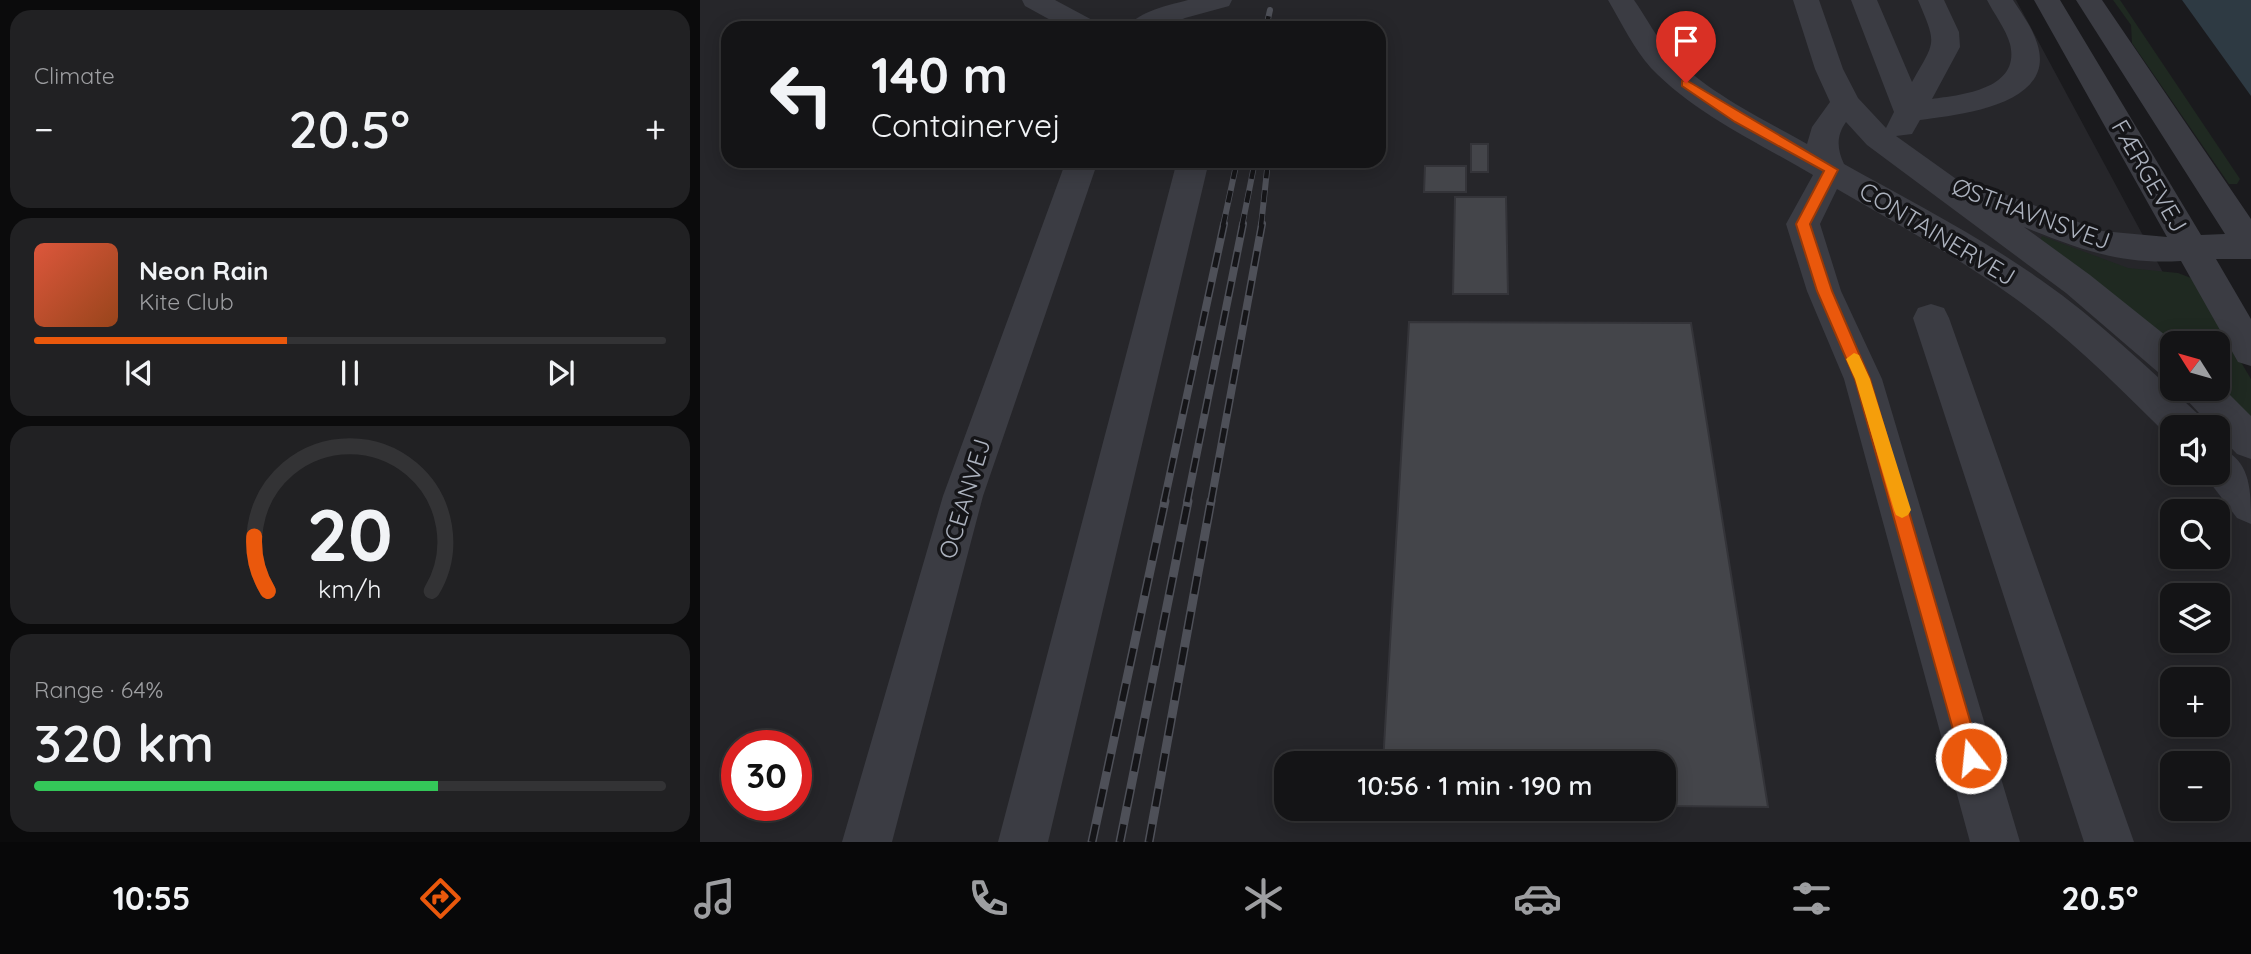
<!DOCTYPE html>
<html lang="en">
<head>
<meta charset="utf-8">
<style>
  :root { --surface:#141416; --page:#212123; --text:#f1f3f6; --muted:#9d9ea1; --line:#333335; --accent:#ea580c }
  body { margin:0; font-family:Quicksand,sans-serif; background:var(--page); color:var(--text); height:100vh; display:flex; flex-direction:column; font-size:26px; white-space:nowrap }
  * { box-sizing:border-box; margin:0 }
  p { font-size:23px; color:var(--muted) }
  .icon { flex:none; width:38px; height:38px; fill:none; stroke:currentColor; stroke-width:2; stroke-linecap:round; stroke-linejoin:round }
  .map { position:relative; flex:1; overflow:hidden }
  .side { display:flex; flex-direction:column; gap:10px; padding:10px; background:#0b0b0c; width:700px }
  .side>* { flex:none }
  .banner { position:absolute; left:21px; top:21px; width:665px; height:147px; border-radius:21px; box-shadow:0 4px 18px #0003,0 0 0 2px var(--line); background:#141416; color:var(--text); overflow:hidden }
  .needle { width:46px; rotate:307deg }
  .fabs { position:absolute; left:1460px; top:331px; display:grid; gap:14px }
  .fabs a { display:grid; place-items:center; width:70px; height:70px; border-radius:14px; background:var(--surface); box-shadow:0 4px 18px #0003,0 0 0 2px var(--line); font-size:35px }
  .speed { position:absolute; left:21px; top:730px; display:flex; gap:14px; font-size:35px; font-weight:700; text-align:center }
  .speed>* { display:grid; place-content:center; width:91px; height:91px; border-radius:50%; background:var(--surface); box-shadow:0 4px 18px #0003,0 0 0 2px var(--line); line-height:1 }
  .speed .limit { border:10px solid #d22; background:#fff; color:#111 }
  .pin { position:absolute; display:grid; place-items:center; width:60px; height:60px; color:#fff; margin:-72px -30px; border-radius:50% 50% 50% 0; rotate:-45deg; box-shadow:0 0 7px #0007 }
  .pin .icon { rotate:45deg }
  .me { position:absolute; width:77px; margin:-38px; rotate:344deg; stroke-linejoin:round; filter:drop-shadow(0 0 5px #0008) }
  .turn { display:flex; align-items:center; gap:24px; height:147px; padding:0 35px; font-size:32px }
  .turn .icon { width:91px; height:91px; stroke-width:2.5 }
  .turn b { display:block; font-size:49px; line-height:60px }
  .big { font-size:52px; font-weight:600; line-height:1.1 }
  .side .tile { flex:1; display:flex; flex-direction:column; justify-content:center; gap:10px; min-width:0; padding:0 24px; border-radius:21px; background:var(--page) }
  .side .dial { align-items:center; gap:0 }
  .dial svg { height:182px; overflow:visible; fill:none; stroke:var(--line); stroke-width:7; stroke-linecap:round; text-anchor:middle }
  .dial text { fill:var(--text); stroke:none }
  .song { display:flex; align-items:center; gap:21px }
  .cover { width:84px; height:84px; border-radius:10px; background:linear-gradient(135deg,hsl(10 70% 55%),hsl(20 70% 35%)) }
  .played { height:7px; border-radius:4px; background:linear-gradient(90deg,var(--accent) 40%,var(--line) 40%) }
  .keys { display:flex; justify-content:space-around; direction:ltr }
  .heat { display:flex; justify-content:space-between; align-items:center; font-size:38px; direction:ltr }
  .charge { height:10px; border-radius:5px; background:linear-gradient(90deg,#34c759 64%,var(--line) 0) }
  .trip { position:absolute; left:574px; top:751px; width:402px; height:70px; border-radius:21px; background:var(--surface); box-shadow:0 4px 18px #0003,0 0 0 2px var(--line); font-weight:600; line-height:70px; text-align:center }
  .menu { display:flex; height:112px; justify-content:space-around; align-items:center; background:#080809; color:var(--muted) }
  .menu .icon { width:49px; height:49px }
  .menu .current { color:var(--accent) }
  .menu b { font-size:32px; color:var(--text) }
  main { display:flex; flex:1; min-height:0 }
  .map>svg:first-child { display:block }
  .built { fill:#26262a; fill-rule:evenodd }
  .green { fill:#1f2921 }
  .water { fill:#2e3a43 }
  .building { fill:#44454a; stroke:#343439; stroke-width:2 }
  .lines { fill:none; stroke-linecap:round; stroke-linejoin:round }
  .minor { fill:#3b3c43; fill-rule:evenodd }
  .rail-far2-casing { stroke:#4e5058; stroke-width:6 }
  .rail-far1-casing { stroke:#4e5058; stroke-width:8 }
  .rail-casing { stroke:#4e5058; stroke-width:9 }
  .rail-far2 { stroke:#151518; stroke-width:4.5; stroke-dasharray:12; stroke-linecap:butt }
  .rail-far1 { stroke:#151518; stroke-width:5; stroke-dasharray:15; stroke-linecap:butt }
  .rail { stroke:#151518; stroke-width:6; stroke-dasharray:18; stroke-linecap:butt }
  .route { fill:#ea580c; stroke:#983908; stroke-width:2 }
  .slow { fill:#f59e0b }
  .labels { text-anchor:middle; stroke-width:7; stroke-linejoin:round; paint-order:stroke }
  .street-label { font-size:24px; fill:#acb2be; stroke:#151518 }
</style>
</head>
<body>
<main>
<section class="side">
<div class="tile"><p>Climate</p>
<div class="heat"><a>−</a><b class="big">20.5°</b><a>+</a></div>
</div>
<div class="tile">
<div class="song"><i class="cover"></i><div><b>Neon Rain</b><p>Kite Club</p></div></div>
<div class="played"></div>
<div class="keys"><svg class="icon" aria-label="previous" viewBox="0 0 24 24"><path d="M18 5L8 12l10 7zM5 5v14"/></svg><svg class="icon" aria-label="pause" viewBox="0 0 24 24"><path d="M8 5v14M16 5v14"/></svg><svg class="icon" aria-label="next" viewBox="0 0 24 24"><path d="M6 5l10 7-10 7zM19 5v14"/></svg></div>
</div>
<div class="tile dial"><svg viewBox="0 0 100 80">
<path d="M14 69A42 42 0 1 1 86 69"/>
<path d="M14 69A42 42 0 0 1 8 45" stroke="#ea580c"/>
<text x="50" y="56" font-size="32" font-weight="700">20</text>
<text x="50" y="72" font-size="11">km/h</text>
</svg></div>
<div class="tile"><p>Range · 64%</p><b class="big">320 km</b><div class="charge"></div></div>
</section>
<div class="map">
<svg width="1551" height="842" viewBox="0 0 1551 842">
  <rect width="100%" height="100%" fill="#1a1a1d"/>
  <path class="built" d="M0,0H1316L1501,343H1472V388H1517L1551,429V842H0ZM28,28H679V161H28ZM1472,427H1517V472H1472ZM1472,511H1517V556H1472ZM1472,595H1517V640H1472ZM1472,679H1517V724H1472ZM37,746H96V805H37ZM586,763H964V808H586ZM1472,763H1517V808H1472Z"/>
  <path class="green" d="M1413,0H1420L1540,179L1537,184H1529L1432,43L1431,25Z
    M1342,236L1428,268L1478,273L1491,278L1551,379V424L1517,388V343H1472L1340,241Z"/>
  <path class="water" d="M1482,0H1551V96Z"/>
  <path class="building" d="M771,144H788V172H771Z
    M725,166H766V192H724Z
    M755,197H806L808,294H753Z
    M709,322L991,323L1068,807L964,806V763H683Z"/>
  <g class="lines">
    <path class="minor" d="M322,0H355L396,22L400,28H365L325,6Z
      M488,0H532L529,6L485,18L463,28H427C438,11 470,5 488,0Z
      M908,0H934C946,17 957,39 971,54C1006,92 1063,119 1107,144L1112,127L1130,102L1115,69L1093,0H1119L1143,69L1158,98L1186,128L1194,112L1151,0H1177L1212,82C1236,40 1237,45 1218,0H1244L1259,32L1260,47L1232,99C1263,95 1321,89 1310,44C1306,29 1294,14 1287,0H1313C1322,14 1332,27 1337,43C1358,105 1259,115 1220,120L1212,134L1196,136L1273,191L1285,187L1296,191L1402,231L1467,237L1334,0H1360L1501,235L1525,234L1376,0H1402L1551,219V259H1516L1551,319V366L1538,362L1481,261C1420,265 1380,249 1324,227L1390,275L1475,343H1472V377L1459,373L1366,293L1167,145L1146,122C1136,136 1137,149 1144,164C1210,201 1279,236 1341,280C1398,320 1448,368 1499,415L1504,427H1472L1471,439C1422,390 1372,340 1316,299C1259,258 1197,224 1137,189L1120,224L1141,291L1182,379L1320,842H1270L1144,379L1107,291L1086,224L1113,175C1059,143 995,114 951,68C934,49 921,22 908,0Z
      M366,161H398L283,496L192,842H142L243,496Z
      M477,161H509L348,842H298Z
      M1231,304L1244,308L1249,318L1434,842H1384L1213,318L1218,308Z
      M1517,382L1551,416V459L1537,454L1517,433V427H1512L1486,399L1480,388H1517Z
      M1517,446C1551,460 1551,488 1551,524L1537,518L1502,472H1517Z"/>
    <g class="rail-far2-casing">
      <path id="rail-far2" d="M566,28L570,10
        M523,226L537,161
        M542,226L555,161
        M561,226L568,161"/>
    </g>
    <g class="rail-far1-casing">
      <path id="rail-far1" d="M464,502L524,224
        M487,502L543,224
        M511,502L562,224"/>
    </g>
    <g class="rail-casing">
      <path id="rail" d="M392,842L465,501
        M420,842L488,501
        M449,842L511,501"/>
    </g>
    <use href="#rail-far2" class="rail-far2"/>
    <use href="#rail-far1" class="rail-far1"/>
    <use href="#rail" class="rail"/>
  </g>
  <path class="route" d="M986,80L1138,170L1110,224L1132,291L1170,379L1281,758L1278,765L1271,768L1264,765L1261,758L1155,379L1117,291L1096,224L1124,171L1035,122L982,86V81Z"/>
  <path class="slow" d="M1154,353L1159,355L1170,379L1211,510L1208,515L1202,518L1196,515L1194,510L1155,379L1146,359Z"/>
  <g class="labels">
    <g class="street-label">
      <text transform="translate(1449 176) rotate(60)" y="8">FÆRGEVEJ</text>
      <text transform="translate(1331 214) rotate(20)" y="8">ØSTHAVNSVEJ</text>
      <text transform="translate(1237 234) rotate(31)" y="8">CONTAINERVEJ</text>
      <text transform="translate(265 499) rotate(-73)" y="8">OCEANVEJ</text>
    </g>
  </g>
</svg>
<div class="fabs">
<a><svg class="needle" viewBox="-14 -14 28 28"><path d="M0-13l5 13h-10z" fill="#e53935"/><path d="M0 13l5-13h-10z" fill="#9d9ea1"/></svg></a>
<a><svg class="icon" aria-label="sound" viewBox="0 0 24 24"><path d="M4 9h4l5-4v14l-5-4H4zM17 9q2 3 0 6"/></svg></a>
<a><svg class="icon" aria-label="search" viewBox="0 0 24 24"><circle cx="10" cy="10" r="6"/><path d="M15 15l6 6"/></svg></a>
<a><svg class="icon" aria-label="layers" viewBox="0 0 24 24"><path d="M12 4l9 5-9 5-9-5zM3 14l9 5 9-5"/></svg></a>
<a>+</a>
<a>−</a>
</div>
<div class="speed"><div class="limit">30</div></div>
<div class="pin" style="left:986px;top:83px;background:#d93025"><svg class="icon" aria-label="arrive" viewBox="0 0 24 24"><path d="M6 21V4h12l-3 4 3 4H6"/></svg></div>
<svg class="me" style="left:1271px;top:758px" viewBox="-20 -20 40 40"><circle r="17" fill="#ea580c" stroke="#fff" stroke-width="3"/><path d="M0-11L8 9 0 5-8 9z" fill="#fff"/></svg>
<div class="trip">10:56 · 1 min · 190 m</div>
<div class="banner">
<div class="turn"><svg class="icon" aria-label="left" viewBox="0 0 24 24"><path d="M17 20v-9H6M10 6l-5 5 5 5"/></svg><div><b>140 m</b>Containervej</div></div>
</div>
</div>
</main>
<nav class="menu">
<b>10:55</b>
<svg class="icon current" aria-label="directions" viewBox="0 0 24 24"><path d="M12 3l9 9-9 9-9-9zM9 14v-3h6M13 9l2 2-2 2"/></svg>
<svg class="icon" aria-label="music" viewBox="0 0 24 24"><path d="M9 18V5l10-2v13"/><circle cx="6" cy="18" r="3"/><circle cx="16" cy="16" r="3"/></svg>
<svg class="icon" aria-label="phone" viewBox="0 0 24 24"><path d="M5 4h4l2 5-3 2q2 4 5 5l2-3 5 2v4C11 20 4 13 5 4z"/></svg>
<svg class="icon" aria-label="climate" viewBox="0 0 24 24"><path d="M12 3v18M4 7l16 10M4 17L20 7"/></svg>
<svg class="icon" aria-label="car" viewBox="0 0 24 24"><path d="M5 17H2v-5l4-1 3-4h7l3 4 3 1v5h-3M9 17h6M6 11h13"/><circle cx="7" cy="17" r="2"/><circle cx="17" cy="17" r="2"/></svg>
<svg class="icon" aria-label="filters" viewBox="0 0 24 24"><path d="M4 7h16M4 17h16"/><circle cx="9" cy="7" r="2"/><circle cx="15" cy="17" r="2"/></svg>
<b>20.5°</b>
</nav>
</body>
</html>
